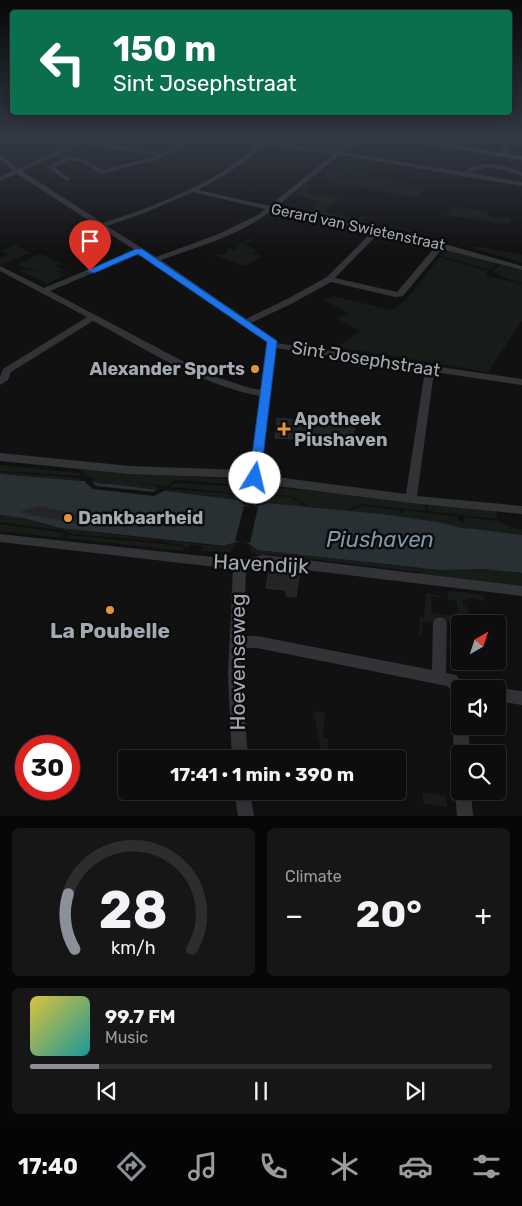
<!DOCTYPE html>
<html lang="en">
<head>
<meta charset="utf-8">
<style>
  :root { --surface:#0d0d0e; --page:#161617; --text:#f1f3f6; --muted:#9a9c9e; --line:#2d2d2e; --accent:#8c9099 }
  body { margin:0; font-family:Rubik,sans-serif; background:var(--page); color:var(--text); height:100vh; display:flex; flex-direction:column; font-size:19px; white-space:nowrap }
  * { box-sizing:border-box; margin:0 }
  p { font-size:16px; color:var(--muted) }
  .icon { flex:none; width:28px; height:28px; fill:none; stroke:currentColor; stroke-width:2; stroke-linecap:round; stroke-linejoin:round }
  .map { position:relative; height:816px; overflow:hidden }
  .side { display:flex; flex-direction:column; gap:12px; padding:12px; background:#070708; flex:1 }
  .side>* { flex:none }
  .top-card { position:absolute; left:10px; top:10px; width:502px; height:105px; border-radius:5px; box-shadow:0 2px 12px #0003,0 0 0 1px var(--line); background:#0b6e4f; color:#fff; overflow:hidden }
  .needle { width:32px; rotate:39deg }
  .tools { position:absolute; left:451px; top:615px; display:grid; gap:10px }
  .tools a { display:grid; place-items:center; width:55px; height:55px; border-radius:5px; background:var(--surface); box-shadow:0 2px 12px #0003,0 0 0 1px var(--line); font-size:25px }
  .speed { position:absolute; left:15px; top:735px; display:flex; gap:10px; font-size:25px; font-weight:700; text-align:center }
  .speed>* { display:grid; place-content:center; width:65px; height:65px; border-radius:50%; background:var(--surface); box-shadow:0 2px 12px #0003,0 0 0 1px var(--line); line-height:1 }
  .speed .limit { border:8px solid #d22; background:#fff; color:#111 }
  .pin { position:absolute; display:grid; place-items:center; width:42px; height:42px; color:#fff; margin:-51px -21px; border-radius:50% 50% 50% 0; rotate:-45deg; box-shadow:0 0 5px #0007 }
  .pin .icon { rotate:45deg }
  .me { position:absolute; width:55px; margin:-28px; rotate:9deg; stroke-linejoin:round; filter:drop-shadow(0 0 4px #0008) }
  .turn { display:flex; align-items:center; gap:18px; height:105px; padding:0 20px; font-size:22px }
  .turn .icon { width:65px; height:65px; stroke-width:2.5 }
  .turn b { display:block; font-size:35px; line-height:42px }
  .big { font-size:38px; font-weight:700; line-height:1.1 }
  .side .card { flex:1; display:flex; flex-direction:column; justify-content:center; gap:8px; min-width:0; padding:0 18px; border-radius:8px; background:var(--page) }
  .side .dial { align-items:center; gap:0 }
  .dial svg { height:130px; overflow:visible; fill:none; stroke:var(--line); stroke-width:7; stroke-linecap:round; text-anchor:middle }
  .dial text { fill:var(--text); stroke:none }
  .song { display:flex; align-items:center; gap:15px }
  .cover { width:60px; height:60px; border-radius:8px; background:linear-gradient(135deg,hsl(50 70% 55%),hsl(180 70% 35%)) }
  .played { height:5px; border-radius:2px; background:linear-gradient(90deg,var(--accent) 15%,var(--line) 15%) }
  .keys { display:flex; justify-content:space-around; direction:ltr }
  .heat { display:flex; justify-content:space-between; align-items:center; font-size:28px; direction:ltr }
  .side .tiles { flex:1; display:grid; gap:12px; grid-template-columns:1fr 1fr }
  .card:last-child { grid-column:span 2 }
  .trip { position:absolute; left:118px; top:750px; width:288px; height:50px; border-radius:5px; background:var(--surface); box-shadow:0 2px 12px #0003,0 0 0 1px var(--line); font-weight:700; line-height:50px; text-align:center }
  .menu { display:flex; height:80px; justify-content:space-around; align-items:center; background:#050506; color:var(--muted) }
  .menu .icon { width:35px; height:35px }
  .menu .current { color:var(--accent) }
  .menu b { font-size:22px; color:var(--text) }
  .map>svg:first-child { display:block }
  .green { fill:#171c18 }
  .water { fill:#283034 }
  .pier { fill:#111112 }
  .building { fill:#242426; stroke:#2b2b2e }
  .lines { fill:none; stroke-linecap:round; stroke-linejoin:round }
  .street { fill:#323337; fill-rule:evenodd }
  .secondary { fill:#404247; fill-rule:evenodd }
  .route { fill:#1a73e8; stroke:#114b97 }
  .poi-dot { fill:#e29639; stroke:#0c0c0d; stroke-width:2 }
  .labels { text-anchor:middle; stroke-width:5; stroke-linejoin:round; paint-order:stroke }
  .far-street-label { font-size:15px; fill:#a3a9b2; stroke:#0c0c0d }
  .street-label { font-size:18px; fill:#a3a9b2; stroke:#0c0c0d }
  .poi-label { font-size:18px; font-weight:bold; fill:#a3a9b2; stroke:#0c0c0d; text-anchor:start }
  .near-street-label { font-size:21px; fill:#a3a9b2; stroke:#0c0c0d }
  .near-poi-label { font-size:21px; font-weight:bold; fill:#a3a9b2; stroke:#0c0c0d }
  .near-water-label { font-size:22px; font-style:italic; fill:#7c9aab; stroke:#0c0c0d }
</style>
</head>
<body>
<div class="map">
<svg width="522" height="816" viewBox="0 0 522 816">
  <rect width="100%" height="100%" fill="#111112"/>
  <path class="green" d="M337,166L369,172L364,173L367,176L388,179L386,180L426,186L416,198L316,179L331,180L322,178L328,170L343,174L344,177L340,180L344,179L351,181L346,178L349,175L337,170L358,172L330,168Z
    M308,183L313,184L305,192L349,199H338L327,207L329,208L325,212L359,220L362,216L368,217L360,221L309,213L320,202L293,195Z
    M453,206L487,212L488,216C499,221 503,216 512,219L509,224L502,223L504,221H501V223L445,215Z
    M250,239L276,248L252,240L242,244L257,250L253,253L263,256L244,266L218,256L210,257L217,254L221,255L228,252L225,250L230,248L234,250L238,248L235,246Z
    M15,245L30,253L2,265L0,264V258L9,254L1,251Z
    M475,246L522,255V263L473,248Z
    M446,249L499,263L490,270L441,256Z
    M40,254L61,263L55,266L69,273L54,270L65,275L47,284L20,270L23,269L42,272L19,266L20,264L19,263Z
    M440,257L489,271L485,275L522,284V321L488,372L337,347L360,331L337,319L348,313L324,300L334,296L391,310L405,301Z
    M501,264L522,270V283L502,277L492,271Z
    M0,465L78,473L81,476L0,471Z
    M74,469L244,480L242,492L232,484L175,480L165,486L100,480L87,477L81,471Z
    M0,472L79,478L86,481C97,476 142,485 157,486L159,489L163,487L165,489L224,493L241,497L244,506L239,500L111,484C102,484 95,482 86,481L0,474Z
    M176,483L230,486L236,493L169,487Z
    M264,486L425,503V511L362,504L343,511L310,507L293,496L262,493Z
    M262,495L291,497L306,507L266,503L258,507Z
    M428,503L496,511L497,519L428,511Z
    M363,506L400,510V512L402,513L403,510L458,517V520L464,523V517L497,521L513,528L522,530V535L468,528L466,529L438,522L382,514L348,511Z
    M0,515L23,518L60,528L161,540L226,547L236,541L231,552L201,551L202,546L189,545L188,549L183,545L160,541L72,534L68,531L0,522Z
    M0,524L64,533L62,538L0,531Z
    M68,535L182,546L184,548L183,551L66,538Z
    M250,543L256,550L440,570L485,569L522,573V588L420,576V572L266,554L261,557L251,551Z
    M448,591L484,595L485,601L468,598L467,600H463V606L468,607L469,621H465L464,624H460V648L449,647L448,644L459,645L458,623L435,620L433,623L423,621L422,634H419L420,617L424,618L426,593L441,596V598L431,596L432,613L458,616L457,601L448,599Z
    M313,711L325,713L323,737L328,738V749L333,751V759H323Z
    M423,792L446,796L447,807L423,803Z"/>
  <path class="water" d="M0,474L94,482L102,484H111L238,500C246,508 257,508 267,503L382,514L438,522L466,529L468,528L522,535V573L485,569L440,570L257,550C248,540 237,540 225,546L60,528L23,518L0,515Z"/>
  <path class="pier" d="M90,479L96,486L153,492L161,488L166,490L154,496L93,489L85,482Z
    M244,506L258,507L250,543L235,541Z"/>
  <path class="building" d="M314,416L358,418L350,442L275,438L277,418L313,422Z
    M38,506L84,515L88,522L79,525L19,512Z
    M269,571L299,575L296,597L286,596V590L266,588Z"/>
  <g class="lines">
    <path class="street" d="M85,138H92L88,140L160,154L181,142L167,138L186,140L195,138L162,158L102,174L81,162L70,160L54,167L69,178V180L67,181L47,167L64,158L54,156L22,171L103,223C160,204 221,182 265,138L270,139L267,142L338,151L355,138H361L344,152L463,172C480,160 504,164 522,172V176C505,170 486,162 470,173L522,182V186L340,155L276,207L441,243L522,266V270L442,249L403,296L395,297L331,282L293,303L251,323L275,339L276,343L522,379V385L434,372L417,496L522,506V514L411,503L269,485L241,478L130,474L0,461V453L130,466L241,470L250,473L260,396C200,385 146,349 93,321L11,372L8,380L0,385V377L3,369L87,317L0,271V266L44,288L135,250L17,174L0,181V177L13,171L0,159V154L18,169ZM83,143L156,156L103,170L85,160L59,154ZM264,145L334,154L269,206L198,190C222,177 245,164 264,145ZM193,192L265,209L260,214L216,235L156,257L107,226L144,213ZM272,210L372,232L327,277L287,299L246,319L161,260C197,247 241,235 272,210ZM378,234L435,247L397,292L335,278ZM140,253L267,342L261,390L250,388L207,374L50,291ZM276,348L425,370L406,494L261,475Z
      M500,138L522,141V145L507,142L509,152L506,156H502L503,152Z
      M0,534L240,560L264,555L522,586V596L264,565L246,569L244,636H257L432,670L433,623L435,619L440,617L445,619L447,623L446,673L456,675L467,689H460V726H468L470,754H460V761L456,759L454,754L451,690L447,686L257,648H243L242,675L248,759H232L228,675L233,569L0,542Z
      M498,688L522,691V705L498,701Z
      M460,784V791H471L473,816H457L455,791L457,785Z
      M234,791H250L254,816H238Z"/>
    <path class="secondary" d="M397,138H414L522,156V160L401,140Z"/>
  </g>
  <linearGradient id="sky" x2="0" y2="1"><stop stop-color="#09090a"/><stop offset="0.55" stop-color="#323844"/><stop offset="1" stop-color="#323844" stop-opacity="0"/></linearGradient>
  <rect width="522" height="252" fill="url(#sky)"/>
  <path class="route" d="M136,249H142L277,341L260,481H251L249,478L267,342L138,254L94,273L86,271Z"/>
  <g class="poi-dot">
    <circle cx="255" cy="369" r="5"/>
    <path d="M281.5 421.5h5v5h5v5h-5v5h-5v-5h-5v-5h5z"/>
    <circle cx="68" cy="518" r="5"/>
    <circle cx="110" cy="610" r="5"/>
  </g>
  <g class="labels">
    <g class="far-street-label">
      <text transform="translate(358 227) rotate(12)" y="5">Gerard van Swietenstraat</text>
    </g>
    <g class="street-label">
      <text transform="translate(366 359) rotate(9)" y="6">Sint Josephstraat</text>
    </g>
    <g class="poi-label">
      <text x="245" y="375" text-anchor="end">Alexander Sports</text>
      <text x="294" y="425">Apotheek<tspan x="294" dy="21">Piushaven</tspan></text>
      <text x="78" y="524">Dankbaarheid</text>
    </g>
    <g class="near-street-label">
      <text transform="translate(261 564) rotate(3)" y="7">Havendijk</text>
      <text transform="translate(238 662) rotate(-90)" y="7">Hoevenseweg</text>
    </g>
    <g class="near-poi-label">
      <text x="110" y="638">La Poubelle</text>
    </g>
    <g class="near-water-label">
      <text x="380" y="547">Piushaven</text>
    </g>
  </g>
</svg>
<div class="tools">
<a><svg class="needle" viewBox="-14 -14 28 28"><path d="M0-13l5 13h-10z" fill="#e53935"/><path d="M0 13l5-13h-10z" fill="#9a9c9e"/></svg></a>
<a><svg class="icon" aria-label="sound" viewBox="0 0 24 24"><path d="M4 9h4l5-4v14l-5-4H4zM17 9q2 3 0 6"/></svg></a>
<a><svg class="icon" aria-label="search" viewBox="0 0 24 24"><circle cx="10" cy="10" r="6"/><path d="M15 15l6 6"/></svg></a>
</div>
<div class="speed"><div class="limit">30</div></div>
<div class="pin" style="left:90px;top:271px;background:#d93025"><svg class="icon" aria-label="arrive" viewBox="0 0 24 24"><path d="M6 21V4h12l-3 4 3 4H6"/></svg></div>
<svg class="me" style="left:255px;top:478px" viewBox="-20 -20 40 40"><circle r="19" fill="#fff"/><path d="M0-13L10 11 0 6-10 11z" fill="#1a73e8"/></svg>
<div class="trip">17:41 · 1 min · 390 m</div>
<div class="top-card">
<div class="turn"><svg class="icon" aria-label="left" viewBox="0 0 24 24"><path d="M17 20v-9H6M10 6l-5 5 5 5"/></svg><div><b>150 m</b>Sint Josephstraat</div></div>
</div>
</div>
<section class="side">
<div class="tiles">
<div class="card dial"><svg viewBox="0 0 100 80">
<path d="M14 69A42 42 0 1 1 86 69"/>
<path d="M14 69A42 42 0 0 1 10 35" stroke="#8c9099"/>
<text x="50" y="56" font-size="32" font-weight="700">28</text>
<text x="50" y="72" font-size="11">km/h</text>
</svg></div>
<div class="card"><p>Climate</p>
<div class="heat"><a>−</a><b class="big">20°</b><a>+</a></div>
</div>
<div class="card">
<div class="song"><i class="cover"></i><div><b>99.7 FM</b><p>Music</p></div></div>
<div class="played"></div>
<div class="keys"><svg class="icon" aria-label="previous" viewBox="0 0 24 24"><path d="M18 5L8 12l10 7zM5 5v14"/></svg><svg class="icon" aria-label="pause" viewBox="0 0 24 24"><path d="M8 5v14M16 5v14"/></svg><svg class="icon" aria-label="next" viewBox="0 0 24 24"><path d="M6 5l10 7-10 7zM19 5v14"/></svg></div>
</div>
</div>
</section>
<nav class="menu">
<b>17:40</b>
<svg class="icon current" aria-label="directions" viewBox="0 0 24 24"><path d="M12 3l9 9-9 9-9-9zM9 14v-3h6M13 9l2 2-2 2"/></svg>
<svg class="icon" aria-label="music" viewBox="0 0 24 24"><path d="M9 18V5l10-2v13"/><circle cx="6" cy="18" r="3"/><circle cx="16" cy="16" r="3"/></svg>
<svg class="icon" aria-label="phone" viewBox="0 0 24 24"><path d="M5 4h4l2 5-3 2q2 4 5 5l2-3 5 2v4C11 20 4 13 5 4z"/></svg>
<svg class="icon" aria-label="climate" viewBox="0 0 24 24"><path d="M12 3v18M4 7l16 10M4 17L20 7"/></svg>
<svg class="icon" aria-label="car" viewBox="0 0 24 24"><path d="M5 17H2v-5l4-1 3-4h7l3 4 3 1v5h-3M9 17h6M6 11h13"/><circle cx="7" cy="17" r="2"/><circle cx="17" cy="17" r="2"/></svg>
<svg class="icon" aria-label="filters" viewBox="0 0 24 24"><path d="M4 7h16M4 17h16"/><circle cx="9" cy="7" r="2"/><circle cx="15" cy="17" r="2"/></svg>
</nav>
</body>
</html>
